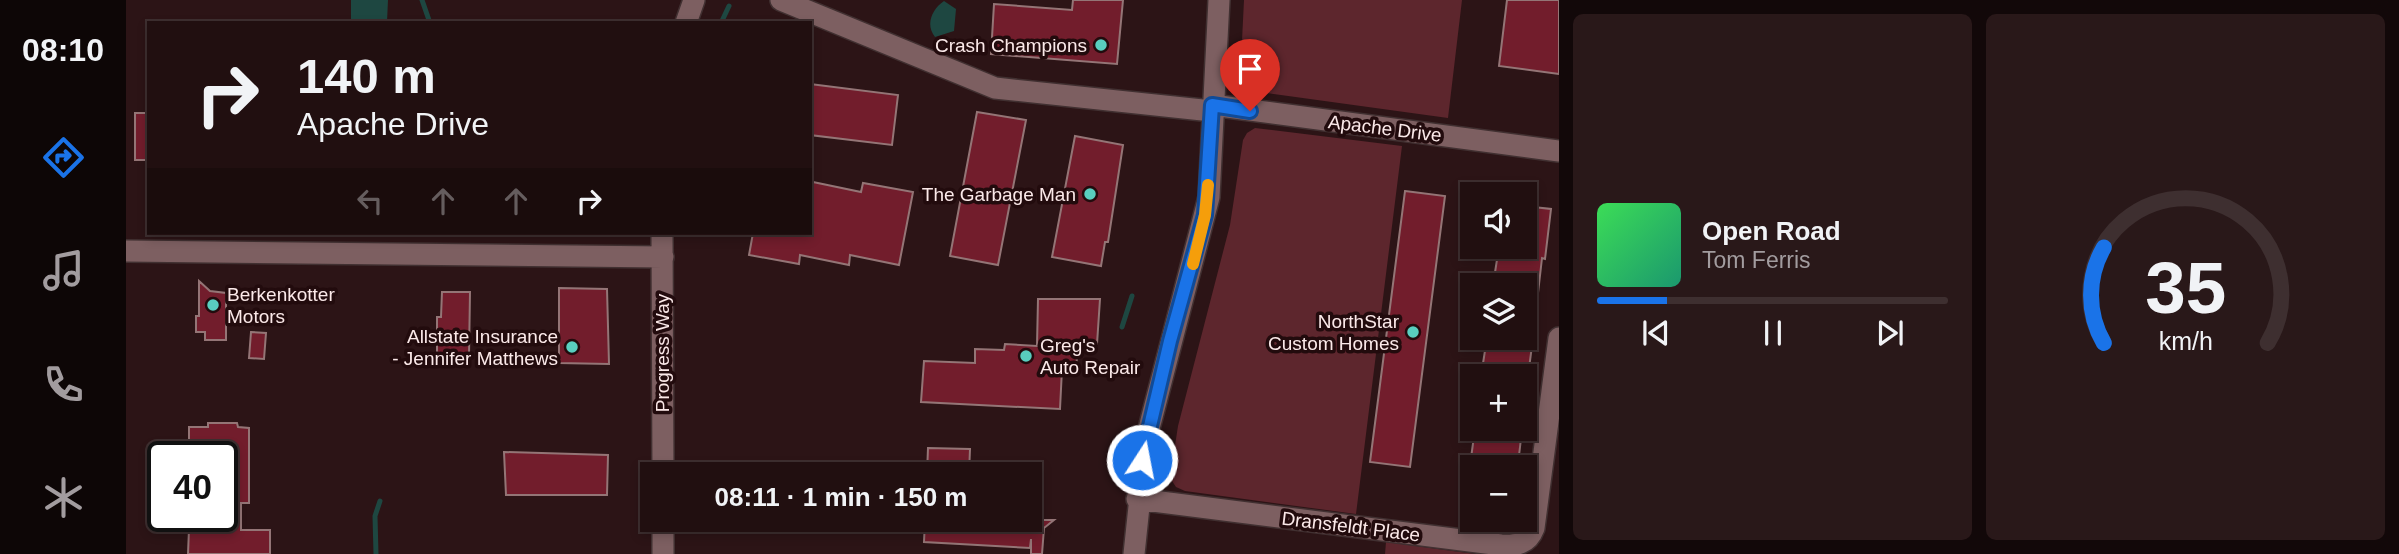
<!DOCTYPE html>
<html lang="en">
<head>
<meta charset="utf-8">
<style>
  :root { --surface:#210f10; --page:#291819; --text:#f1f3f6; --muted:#a29c9f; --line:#3e2f30; --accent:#1a73e8 }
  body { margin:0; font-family:Helvetica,sans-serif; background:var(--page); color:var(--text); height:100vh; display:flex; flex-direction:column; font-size:26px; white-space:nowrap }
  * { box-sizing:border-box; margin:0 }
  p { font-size:23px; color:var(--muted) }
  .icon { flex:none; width:38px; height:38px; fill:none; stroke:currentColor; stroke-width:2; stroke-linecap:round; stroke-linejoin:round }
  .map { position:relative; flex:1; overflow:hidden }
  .side { display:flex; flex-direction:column; gap:14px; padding:14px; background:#120809; width:840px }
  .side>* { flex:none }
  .guide { position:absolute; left:21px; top:21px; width:665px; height:214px; border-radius:0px; box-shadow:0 4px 10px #0003,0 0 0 2px var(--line); background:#210f10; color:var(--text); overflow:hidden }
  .buttons { position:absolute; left:1334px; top:182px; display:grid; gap:14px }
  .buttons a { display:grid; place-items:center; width:77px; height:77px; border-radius:0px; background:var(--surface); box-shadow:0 4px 10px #0003,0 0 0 2px var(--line); font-size:35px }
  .speed { position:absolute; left:21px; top:441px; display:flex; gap:14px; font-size:35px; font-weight:700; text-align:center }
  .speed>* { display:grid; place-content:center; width:91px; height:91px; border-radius:50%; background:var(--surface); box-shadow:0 4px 10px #0003,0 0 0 2px var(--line); line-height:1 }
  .speed .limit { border:4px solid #111; border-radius:10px; background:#fff; color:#111 }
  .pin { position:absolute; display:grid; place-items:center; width:60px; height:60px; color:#fff; margin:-72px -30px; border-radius:50% 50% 50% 0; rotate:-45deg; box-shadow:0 0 7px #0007 }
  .pin .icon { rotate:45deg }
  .me { position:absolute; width:77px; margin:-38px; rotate:11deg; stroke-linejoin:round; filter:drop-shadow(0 0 5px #0008) }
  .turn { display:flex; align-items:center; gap:24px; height:147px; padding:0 35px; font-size:32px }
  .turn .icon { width:91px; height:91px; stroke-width:2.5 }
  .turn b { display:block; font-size:49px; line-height:60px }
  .lanes { display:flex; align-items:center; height:66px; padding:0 35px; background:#0003; justify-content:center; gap:35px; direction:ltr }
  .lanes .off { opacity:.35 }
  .side .card { flex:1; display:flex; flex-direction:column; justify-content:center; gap:10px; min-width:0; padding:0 24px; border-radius:10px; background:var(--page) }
  .side .dial { align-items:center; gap:0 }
  .dial svg { height:182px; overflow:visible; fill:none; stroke:var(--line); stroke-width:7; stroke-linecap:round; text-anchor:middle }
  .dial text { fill:var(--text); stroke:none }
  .song { display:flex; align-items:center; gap:21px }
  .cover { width:84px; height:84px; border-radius:10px; background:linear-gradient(135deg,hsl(130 70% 55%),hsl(160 70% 35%)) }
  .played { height:7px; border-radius:4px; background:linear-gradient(90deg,var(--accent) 20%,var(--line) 20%) }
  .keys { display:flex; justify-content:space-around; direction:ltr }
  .side .tiles { flex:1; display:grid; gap:14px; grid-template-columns:repeat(2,1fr) }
  .trip { position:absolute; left:514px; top:462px; width:402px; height:70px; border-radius:0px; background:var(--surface); box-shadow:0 4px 10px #0003,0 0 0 2px var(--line); font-weight:600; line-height:70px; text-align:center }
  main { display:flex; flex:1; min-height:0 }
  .dock { display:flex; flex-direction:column; width:126px; justify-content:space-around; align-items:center; background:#0d0606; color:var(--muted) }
  .dock .icon { width:49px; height:49px }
  .dock .current { color:var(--accent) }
  .dock b { font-size:32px; color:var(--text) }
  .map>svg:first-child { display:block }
  .green { fill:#5d262d }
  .water { fill:#1e4741 }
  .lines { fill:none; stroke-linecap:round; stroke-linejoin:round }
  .stream { stroke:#1e4741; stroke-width:5 }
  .building { fill:#721d2c; stroke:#947576; stroke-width:2 }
  .minor-casing { stroke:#413031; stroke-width:24 }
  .minor { stroke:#7d5f61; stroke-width:21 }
  .route-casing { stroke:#114b97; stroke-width:18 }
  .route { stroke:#1a73e8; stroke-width:12 }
  .slow { stroke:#f59e0b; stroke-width:12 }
  .poi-dot { fill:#59cebf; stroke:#220b0d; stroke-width:2.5 }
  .labels { text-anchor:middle; stroke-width:7; stroke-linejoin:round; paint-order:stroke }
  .poi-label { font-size:19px; fill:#fbe9e9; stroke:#220b0d; text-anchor:end }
  .street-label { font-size:19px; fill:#fbe9e9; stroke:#220b0d }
</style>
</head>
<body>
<main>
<nav class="dock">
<b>08:10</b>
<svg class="icon current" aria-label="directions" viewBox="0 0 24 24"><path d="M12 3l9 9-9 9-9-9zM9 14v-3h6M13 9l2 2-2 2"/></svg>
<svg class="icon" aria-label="music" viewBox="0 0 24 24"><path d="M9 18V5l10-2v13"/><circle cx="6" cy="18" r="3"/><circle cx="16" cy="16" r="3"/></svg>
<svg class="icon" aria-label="phone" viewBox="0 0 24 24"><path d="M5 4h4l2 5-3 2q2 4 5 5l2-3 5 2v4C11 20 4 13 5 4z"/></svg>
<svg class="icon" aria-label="climate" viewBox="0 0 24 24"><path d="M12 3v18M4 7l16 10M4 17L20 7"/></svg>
</nav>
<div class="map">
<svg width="1433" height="554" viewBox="0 0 1433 554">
  <rect width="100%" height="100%" fill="#2c1416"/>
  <path class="green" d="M1118,0H1336L1322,118L1118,90C1109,82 1110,74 1110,63L1115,61Z
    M1129,128L1276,146L1230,514L1059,491L1050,487L1044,478L1052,426L1104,225L1117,140L1121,133Z
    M1260,542L1349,554H1259Z"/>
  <path class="water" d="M225,0H262L261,22L228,23L225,21Z
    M818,1L830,9L828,31L809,37C799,25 806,9 818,1Z"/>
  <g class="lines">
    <path class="stream" d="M296,0L304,23
      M595,23L603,6
      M996,327L1006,296
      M250,554L249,516L254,501"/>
  </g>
  <path class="building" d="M947,0H997L991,64L865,54L868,4L946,10Z
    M1381,0H1433V74L1373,66Z
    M684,84L772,95L766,145L684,135Z
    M851,112L900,120L872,265L824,256Z
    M9,113H23V160H9Z
    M949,136L997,145L982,242H979L975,266L926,257Z
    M687,182L735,192L737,183L787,192L773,265L724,255L723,265L674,255L673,264L623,255L627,233H684Z
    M1279,191L1319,196L1284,467L1244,462Z
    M1398,206L1425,209L1419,259L1416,258L1407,337L1398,336V285H1367L1373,247H1398Z
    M73,281L84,291L100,293V340H79V332H70V316H73Z
    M433,288L481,289L483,364L433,363Z
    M316,292H344L343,356H311V317H315Z
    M912,299H974L971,344H952L950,369H936L934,409L795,402L798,361L849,363V349L878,350L879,344L911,346Z
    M125,332L140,333L138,359L123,358Z
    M1361,338H1407L1402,376H1355Z
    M82,423H111L112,427L123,428V503H115V530H144V554H62L63,529H95L96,457H63V427H82Z
    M1349,429L1396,430L1392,464L1345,458Z
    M802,448L844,449L843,474H801Z
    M378,452L482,455L481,495H380Z
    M905,506L917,520H928L918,528L916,554H905V539L904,548L798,542L799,520H905Z"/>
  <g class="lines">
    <g class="minor-casing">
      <path id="minor" d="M655,0L869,88L1086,111
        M560,23L568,0
        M1086,105L1433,151
        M536,233L537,474
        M0,251L537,257
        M1011,499L1375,545C1390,546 1402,544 1408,528L1433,338
        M537,554V520
        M1008,554L1020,440L1083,197L1093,0"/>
    </g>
    <use href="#minor" class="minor"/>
  </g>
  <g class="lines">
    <g class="route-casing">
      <path id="route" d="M1016,460L1044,341L1079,215L1086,105L1124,111"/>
    </g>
    <use href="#route" class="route"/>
    <path class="slow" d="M1067,264L1079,215L1082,185"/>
  </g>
  <g class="poi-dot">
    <circle cx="975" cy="45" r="7"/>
    <circle cx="964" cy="194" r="7"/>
    <circle cx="87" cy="305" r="7"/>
    <circle cx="1287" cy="332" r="7"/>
    <circle cx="446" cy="347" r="7"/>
    <circle cx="900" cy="356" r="7"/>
  </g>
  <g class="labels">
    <g class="poi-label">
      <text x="961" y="52">Crash Champions</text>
      <text x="950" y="201">The Garbage Man</text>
      <text x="101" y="301" text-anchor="start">Berkenkotter<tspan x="101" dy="22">Motors</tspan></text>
      <text x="1273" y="328">NorthStar<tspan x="1273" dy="22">Custom Homes</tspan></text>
      <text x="432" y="343">Allstate Insurance<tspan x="432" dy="22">- Jennifer Matthews</tspan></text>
      <text x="914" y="352" text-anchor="start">Greg's<tspan x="914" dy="22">Auto Repair</tspan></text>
    </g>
    <g class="street-label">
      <text transform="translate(1259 128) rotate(7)" y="7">Apache Drive</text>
      <text transform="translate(536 353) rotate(-90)" y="7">Progress Way</text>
      <text transform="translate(1225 526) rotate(7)" y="7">Dransfeldt Place</text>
    </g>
  </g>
</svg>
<div class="buttons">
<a><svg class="icon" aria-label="sound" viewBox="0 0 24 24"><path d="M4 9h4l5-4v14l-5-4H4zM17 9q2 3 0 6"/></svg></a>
<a><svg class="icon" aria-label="layers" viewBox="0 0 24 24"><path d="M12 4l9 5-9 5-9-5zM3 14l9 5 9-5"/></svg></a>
<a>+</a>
<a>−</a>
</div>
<div class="speed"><div class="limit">40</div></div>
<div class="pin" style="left:1124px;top:111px;background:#d93025"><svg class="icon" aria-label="arrive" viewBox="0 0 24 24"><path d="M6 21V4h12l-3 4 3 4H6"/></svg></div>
<svg class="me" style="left:1016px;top:460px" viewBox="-20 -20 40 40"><circle r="17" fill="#1a73e8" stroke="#fff" stroke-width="3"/><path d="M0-11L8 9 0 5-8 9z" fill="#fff"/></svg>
<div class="trip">08:11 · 1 min · 150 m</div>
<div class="guide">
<div class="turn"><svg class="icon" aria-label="right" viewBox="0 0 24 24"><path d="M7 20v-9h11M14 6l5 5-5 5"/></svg><div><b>140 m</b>Apache Drive</div></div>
<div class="lanes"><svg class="icon off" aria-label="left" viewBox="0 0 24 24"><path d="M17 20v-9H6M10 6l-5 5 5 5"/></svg><svg class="icon off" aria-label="ahead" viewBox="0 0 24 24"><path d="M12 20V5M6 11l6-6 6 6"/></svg><svg class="icon off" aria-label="ahead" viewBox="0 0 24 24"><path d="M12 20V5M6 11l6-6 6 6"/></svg><svg class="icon" aria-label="right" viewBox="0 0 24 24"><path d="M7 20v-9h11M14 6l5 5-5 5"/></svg></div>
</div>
</div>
<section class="side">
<div class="tiles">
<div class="card">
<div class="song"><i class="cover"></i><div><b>Open Road</b><p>Tom Ferris</p></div></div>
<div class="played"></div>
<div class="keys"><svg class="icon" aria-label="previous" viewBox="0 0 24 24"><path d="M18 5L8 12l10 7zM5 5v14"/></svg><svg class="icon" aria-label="pause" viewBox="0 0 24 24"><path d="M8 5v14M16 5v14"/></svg><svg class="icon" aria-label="next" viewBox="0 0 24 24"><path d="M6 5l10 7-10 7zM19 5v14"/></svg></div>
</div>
<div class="card dial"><svg viewBox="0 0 100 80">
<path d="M14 69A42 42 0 1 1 86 69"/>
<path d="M14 69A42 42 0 0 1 14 27" stroke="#1a73e8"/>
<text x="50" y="56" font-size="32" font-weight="700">35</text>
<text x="50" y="72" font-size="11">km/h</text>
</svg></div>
</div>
</section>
</main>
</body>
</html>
